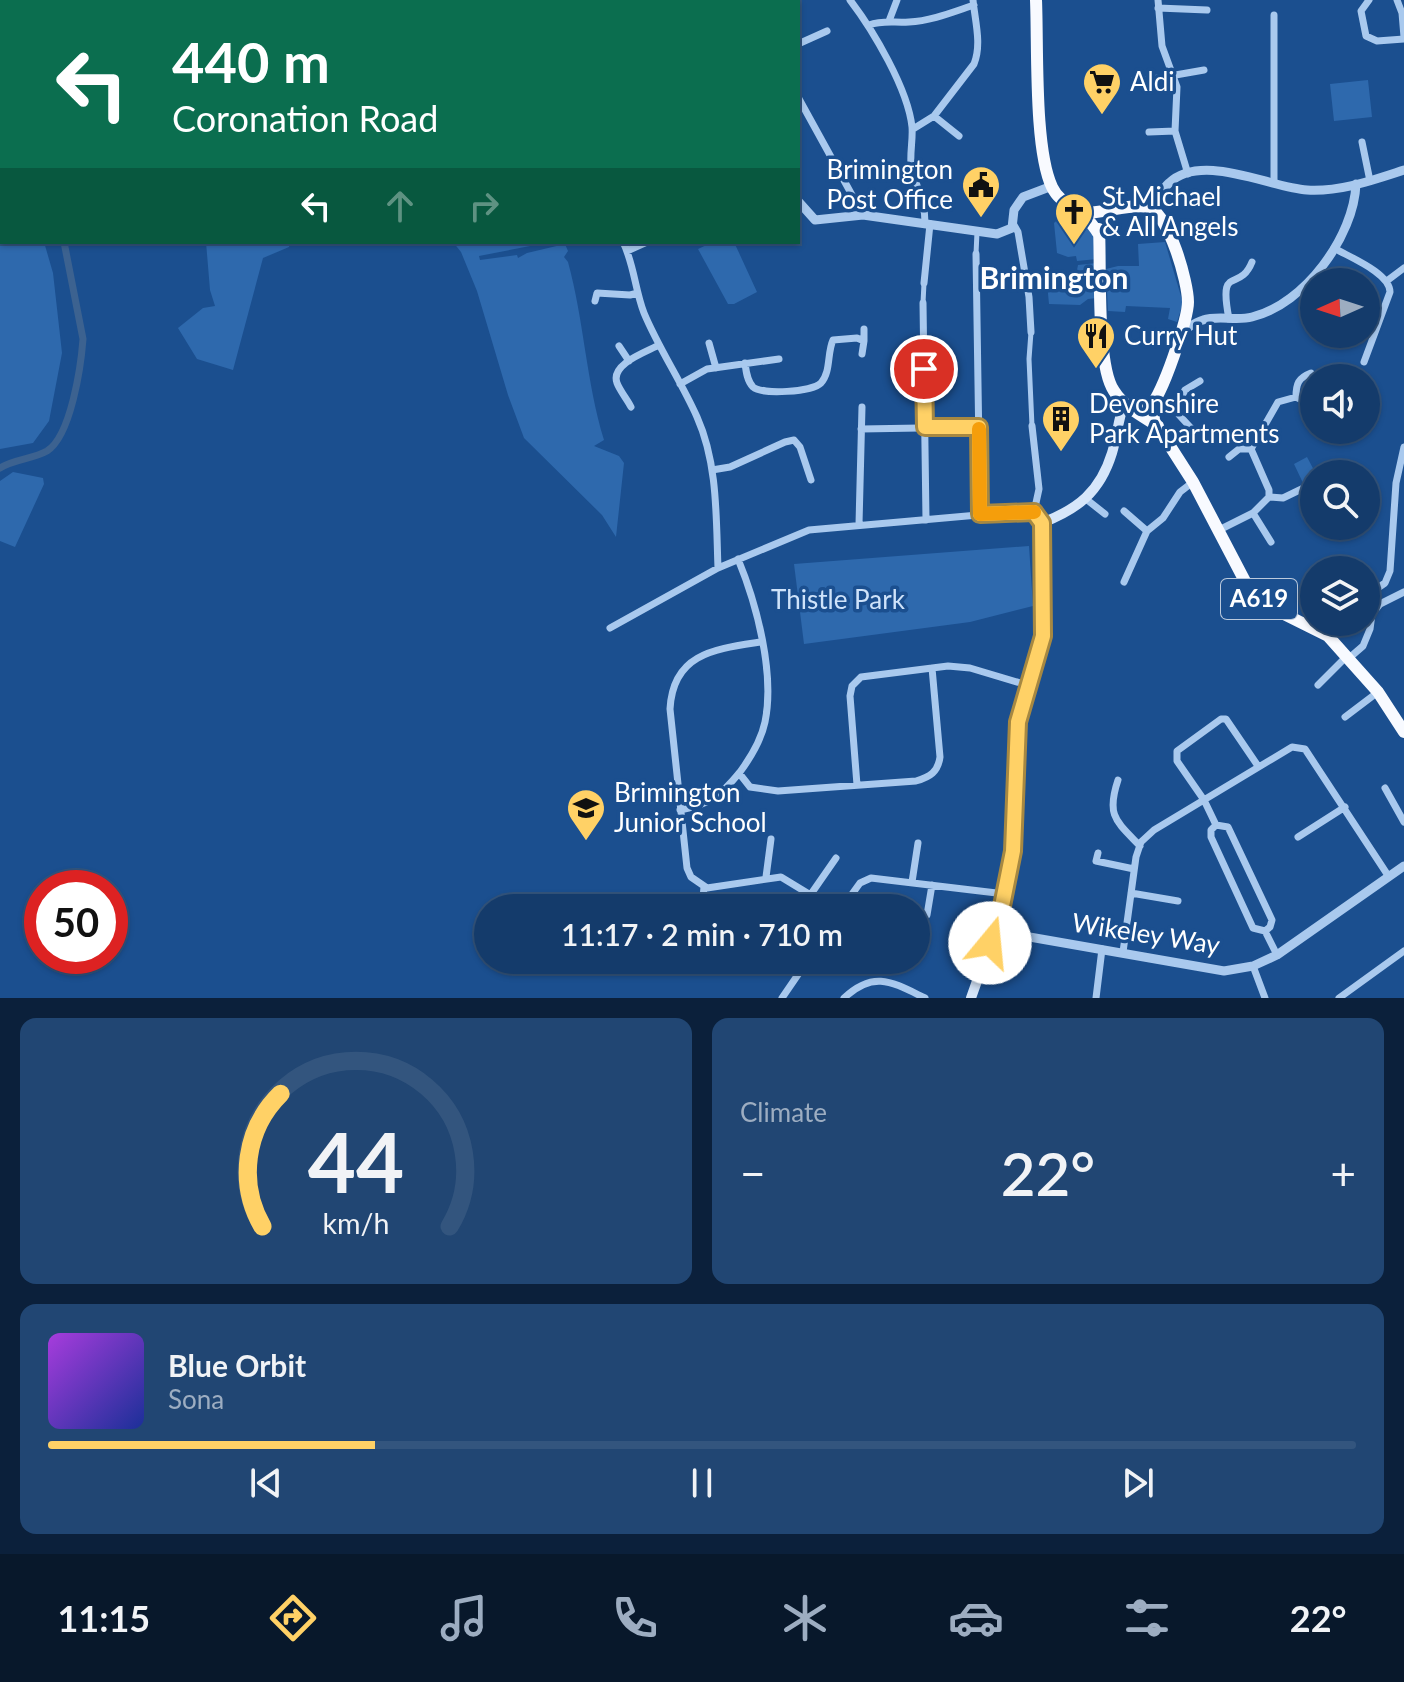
<!DOCTYPE html>
<html lang="en">
<head>
<meta charset="utf-8">
<style>
  :root { --surface:#143b6b; --page:#214673; --text:#f1f3f6; --muted:#9dadc1; --line:#33557e; --accent:#ffd166 }
  body { margin:0; font-family:Lato,sans-serif; background:var(--page); color:var(--text); height:100vh; display:flex; flex-direction:column; font-size:30px; white-space:nowrap }
  * { box-sizing:border-box; margin:0 }
  p { font-size:26px; color:var(--muted) }
  .icon { flex:none; width:44px; height:44px; fill:none; stroke:currentColor; stroke-width:2; stroke-linecap:round; stroke-linejoin:round }
  .map { position:relative; height:998px; overflow:hidden }
  .panel { display:flex; flex-direction:column; gap:20px; padding:20px; background:#0b203b; flex:1 }
  .panel>* { flex:none }
  .top-card { position:absolute; left:0px; top:0px; width:800px; height:244px; box-shadow:0 2px 6px #0004,0 0 0 2px var(--line); background:#0b6e4f; color:#fff; overflow:hidden }
  .needle { width:52px; rotate:267deg }
  .tools { position:absolute; left:1300px; top:268px; display:grid; gap:16px }
  .tools a { display:grid; place-items:center; width:80px; height:80px; border-radius:50%; background:var(--surface); box-shadow:0 2px 6px #0004,0 0 0 2px var(--line); font-size:40px }
  .speed { position:absolute; left:24px; top:870px; display:flex; gap:16px; font-size:40px; font-weight:700; text-align:center }
  .speed>* { display:grid; place-content:center; width:104px; height:104px; border-radius:50%; background:var(--surface); box-shadow:0 2px 6px #0004,0 0 0 2px var(--line); line-height:1 }
  .speed .limit { border:12px solid #d22; background:#fff; color:#111 }
  .pin { position:absolute; display:grid; place-items:center; width:68px; height:68px; color:#fff; margin:-34px; border:4px solid #fff; border-radius:50%; box-shadow:0 2px 8px #0007 }
  .me { position:absolute; width:88px; margin:-44px; rotate:17deg; stroke-linejoin:round; filter:drop-shadow(0 0 6px #0008) }
  .turn { display:flex; align-items:center; gap:28px; height:168px; padding:0 40px; font-size:36px }
  .turn .icon { width:104px; height:104px; stroke-width:2.5 }
  .turn b { display:block; font-size:56px; line-height:68px }
  .lanes { display:flex; align-items:center; height:76px; padding:0 40px; background:#0003; justify-content:center; gap:40px; direction:ltr }
  .lanes .off { opacity:.35 }
  .big { font-size:60px; font-weight:600; line-height:1.1 }
  .panel .card { flex:1; display:flex; flex-direction:column; justify-content:center; gap:12px; min-width:0; padding:0 28px; border-radius:16px; background:var(--page) }
  .panel .dial { align-items:center; gap:0 }
  .dial svg { height:208px; overflow:visible; fill:none; stroke:var(--line); stroke-width:7; stroke-linecap:round; text-anchor:middle }
  .dial text { fill:var(--text); stroke:none }
  .song { display:flex; align-items:center; gap:24px }
  .cover { width:96px; height:96px; border-radius:12px; background:linear-gradient(135deg,hsl(280 70% 55%),hsl(230 70% 35%)) }
  .played { height:8px; border-radius:4px; background:linear-gradient(90deg,var(--accent) 25%,var(--line) 25%) }
  .keys { display:flex; justify-content:space-around; direction:ltr }
  .heat { display:flex; justify-content:space-between; align-items:center; font-size:44px; direction:ltr }
  .panel .tiles { flex:1; display:grid; gap:20px; grid-template-columns:1fr 1fr }
  .card:last-child { grid-column:span 2 }
  .trip { position:absolute; left:474px; top:894px; width:456px; height:80px; border-radius:40px; background:var(--surface); box-shadow:0 2px 6px #0004,0 0 0 2px var(--line); font-weight:600; line-height:80px; text-align:center }
  .dock { display:flex; height:128px; justify-content:space-around; align-items:center; background:#08182b; color:var(--muted) }
  .dock .icon { width:56px; height:56px }
  .dock .on { color:var(--accent) }
  .dock b { font-size:36px; color:var(--text) }
  .map>svg:first-child { display:block }
  .green { fill:#2e69ad }
  .lines { fill:none; stroke-linecap:round; stroke-linejoin:round }
  .canal { stroke:#3c6290; stroke-width:7 }
  .pedestrian { stroke:#a9c9ee; stroke-width:5 }
  .minor { stroke:#a9c9ee; stroke-width:7 }
  .tertiary { stroke:#a9c9ee; stroke-width:9 }
  .secondary { stroke:#d6e6fa; stroke-width:10 }
  .trunk { stroke:#f8faff; stroke-width:12 }
  .route-casing { stroke:#a68842; stroke-width:20 }
  .route { stroke:#ffd166; stroke-width:14 }
  .slow { stroke:#f59e0b; stroke-width:14 }
  .labels { text-anchor:middle; stroke-width:7; stroke-linejoin:round; paint-order:stroke }
  .shield { fill:#1b4f8f; stroke:#bbcadd; stroke-width:2 }
  .shield-label { font-size:24px; font-weight:bold; fill:#fff }
  .poi-label { font-size:26px; fill:#fff; stroke:#1b4f8f; text-anchor:start }
  .park-label { font-size:26px; fill:#cfe3fa; stroke:#1b4f8f }
  .street-label { font-size:26px; fill:#fff; stroke:#1b4f8f }
  .quarter-label { font-size:30px; font-weight:bold; fill:#fff; stroke:#1b4f8f }
</style>
</head>
<body>
<div class="map">
<svg width="1404" height="998" viewBox="0 0 1404 998">
  <rect width="100%" height="100%" fill="#1b4f8f"/>
  <path class="green" d="M1368,80L1372,117L1334,121L1330,84Z
    M0,112L2,242H44L53,273L62,353L49,421L33,443L0,449Z
    M1063,215L1076,216L1097,232V259L1077,261L1076,256L1068,257L1057,253L1054,223Z
    M206,242H290L289,247L263,258L233,370L197,359L178,328L203,308L215,306L210,290Z
    M453,242H551L479,256L480,260L517,255L518,258L527,253L565,244L568,251L564,257L568,262C584,320 586,381 604,440L594,446L619,456L624,463L616,537L602,515L524,438L508,395L477,291L461,252Z
    M713,242H734L757,292L734,304H728L698,249Z
    M1165,242L1183,303L1177,322L1168,319L1170,308L1126,306L1125,312L1108,311L1106,269L1118,266H1139L1138,244Z
    M1097,263V298L1088,299L1080,305L1049,304L1047,283L1057,276L1077,270L1078,265Z
    M1307,457L1316,474L1314,478L1303,483L1294,464Z
    M13,472L43,478L44,484L15,547L0,541V481Z
    M1029,546L1033,606L970,622L804,644L794,564Z"/>
  <g class="lines">
    <path class="canal" d="M15,2V0
      M0,468C14,459 33,459 47,451C71,436 81,366 83,339L64,242"/>
    <path class="pedestrian" d="M976,254L977,232
      M923,303L924,283
      M1031,332L1029,359L1032,426"/>
    <path class="minor" d="M449,0L450,2
      M850,0C873,30 908,89 912,127C913,139 910,151 911,164C915,186 925,199 925,223
      M1158,0L1162,46L1177,87L1175,131L1188,174
      M1369,0L1361,11L1366,36L1377,41L1404,39
      M1397,0L1402,13L1404,37
      M709,2L712,0
      M1158,8L1207,10
      M1274,15V183
      M889,21L897,0
      M869,25C883,20 894,23 909,22C931,21 953,12 974,5
      M798,44L827,31
      M1135,79L1147,80L1204,70
      M798,97L863,215
      M934,116L959,136
      M913,129L934,116L974,64C982,44 975,21 973,0
      M1149,132L1175,131
      M1362,142L1370,181
      M1014,225L1018,232L1029,297L1031,332
      M623,242C634,264 635,290 644,313C659,349 681,381 697,417C718,464 716,518 718,568
      M1334,248C1349,257 1390,273 1390,292L1364,362
      M627,251L647,242
      M976,254L980,514
      M1388,280L1404,268
      M924,283L930,224
      M595,301L597,293L630,295L638,293
      M923,303L926,520
      M1229,319C1218,262 1239,294 1252,262
      M864,329V341
      M709,343L716,368
      M619,346L629,361
      M745,363C746,371 747,381 753,387C762,395 812,392 821,383C831,372 827,353 833,340L857,338L864,341L862,354
      M680,384L707,369L779,359
      M1296,397C1296,384 1298,378 1311,373
      M1155,400L1176,407L1185,390L1200,381
      M631,407C627,399 620,391 617,383C610,364 646,352 659,345
      M1176,407L1179,415L1191,428
      M1032,426L1039,489L1034,512
      M861,429L979,427
      M1229,457L1239,449H1251
      M712,470L730,467L785,442L794,440L800,447L811,480
      M1331,474L1338,466
      M1304,488L1314,504
      M1269,497L1283,498L1314,483
      M1086,499L1105,514
      M1124,511L1147,531
      M1253,513L1271,542
      M859,524L862,407
      M1217,531L1253,513L1269,497V490L1251,449L1278,402L1296,397L1314,406
      M1124,582L1147,531L1163,518L1180,492L1193,482
      M1366,596L1385,583L1390,571L1396,483L1404,447
      M610,628L718,568L809,530L1023,511L1034,512L1042,523
      M1323,633L1332,622
      M761,642C715,649 673,653 670,709L687,868L691,877L707,888L781,877L832,908
      M1348,659L1363,646L1370,629L1372,614L1380,604L1404,592
      M1318,685L1346,657
      M1345,717L1378,692
      M739,773L750,787L778,791L916,781C930,777 938,772 940,757L932,668
      M1118,780C1106,816 1116,821 1140,846
      M857,785L850,696L852,686L861,677L948,666L970,668L1027,685
      M1385,788L1404,822
      M680,810C710,805 722,794 740,772C751,757 761,741 765,722C775,674 757,605 738,559
      M1216,825L1204,800L1177,761V751L1221,719H1226L1258,766
      M1216,825L1211,830V837L1253,928L1265,931L1277,955
      M1216,825L1228,827L1272,920L1270,927L1265,931
      M1298,837L1345,807
      M1098,853L1096,861L1134,869
      M766,877L771,839
      M912,882L918,843
      M1131,893L1178,901
      M811,894L836,858
      M702,908L704,887
      M842,908L860,883L871,878L1005,894
      M927,915L932,885
      M1123,952L1136,857L1141,842L1154,830L1292,747L1305,749L1389,877
      M1253,966L1265,998
      M728,971L731,960
      M782,998L808,960
      M844,998C874,970 892,982 925,998
      M1096,998L1102,949
      M1339,998L1404,951"/>
    <path class="tertiary" d="M540,0L541,2
      M798,201L815,220L863,215L997,234L1012,228L1014,210L1023,197L1052,186
      M1156,211C1159,202 1161,190 1169,183C1202,152 1268,187 1307,190C1340,192 1373,180 1404,170
      M1181,332C1188,328 1195,322 1203,320C1218,315 1236,321 1252,317C1305,304 1354,236 1356,184
      M995,931L1224,971L1253,966L1277,955L1404,866"/>
    <path class="secondary" d="M971,998L1000,916L1013,851L1018,722L1043,636L1042,523C1078,509 1100,492 1112,453C1117,437 1118,420 1124,404"/>
    <path class="trunk" d="M1036,0C1038,46 1034,149 1052,187C1059,202 1073,206 1084,216C1091,222 1095,228 1100,236
      M1081,213C1100,214 1133,203 1148,207C1169,214 1188,282 1188,302C1188,318 1162,397 1150,406C1145,410 1138,409 1132,409
      M1099,229C1101,266 1096,365 1114,391C1124,407 1142,416 1158,426
      M1153,404L1154,421L1193,482L1248,587L1264,604L1328,636L1378,692L1404,732"/>
  </g>
  <g class="lines">
    <g class="route-casing">
      <path id="route" d="M924,369L925,427H979L980,514L1034,512L1042,523L1043,636L1018,722L1013,851L1000,916L990,943"/>
    </g>
    <use href="#route" class="route"/>
    <path class="slow" d="M979,429L980,514L1034,512"/>
  </g>
  <defs>
    <g id="supermarket-pin" transform="scale(2)"><path d="M0 17L-7.5 6A9.5 9.5 0 1 1 7.5 6Z" fill="#ffd166" stroke="#1b4f8f"/><path d="M-6-5.5h2.5l.6 2H6L4.5 2H-2.5L-4.4-4H-6ZM-1.5 3.2a1.3 1.3 0 1 0 .1 0ZM3 3.2a1.3 1.3 0 1 0 .1 0Z" fill="#111"/></g>
    <g id="civic-pin" transform="scale(2)"><path d="M0 17L-7.5 6A9.5 9.5 0 1 1 7.5 6Z" fill="#ffd166" stroke="#1b4f8f"/><path d="M-.6-6.5H3V-4.5H.6V-3L4-1V1h2V6H-6V1h2V-1L-.6-3ZM-1.2 2.5V6h2.4V2.5Z" fill="#111"/></g>
    <g id="church-pin" transform="scale(2)"><path d="M0 17L-7.5 6A9.5 9.5 0 1 1 7.5 6Z" fill="#ffd166" stroke="#1b4f8f"/><path d="M-1.2-6h2.4v3.5h3.3v2.4h-3.3V6h-2.4V-.1h-3.3v-2.4h3.3Z" fill="#111"/></g>
    <g id="restaurant-pin" transform="scale(2)"><path d="M0 17L-7.5 6A9.5 9.5 0 1 1 7.5 6Z" fill="#ffd166" stroke="#1b4f8f"/><path d="M-5-6h1v4h1v-4h1v4h1v-4h1v5L-1.5 .5V6h-2V.5L-5-1ZM5-6V6H3V1.5H1.5Q1.5-4 5-6Z" fill="#111"/></g>
    <g id="building-pin" transform="scale(2)"><path d="M0 17L-7.5 6A9.5 9.5 0 1 1 7.5 6Z" fill="#ffd166" stroke="#1b4f8f"/><path d="M-4-6H4V6H1V3H-1V6H-4ZM-2.5-4.3h1.7v1.8h-1.7ZM.8-4.3h1.7v1.8H.8ZM-2.5-1h1.7V.8h-1.7ZM.8-1h1.7V.8H.8Z" fill="#111"/></g>
    <g id="school-pin" transform="scale(2)"><path d="M0 17L-7.5 6A9.5 9.5 0 1 1 7.5 6Z" fill="#ffd166" stroke="#1b4f8f"/><path d="M0-5L7-2L0 1L-7-2ZM-4 1L0 2.5L4 1V4Q0 6-4 4Z" fill="#111"/></g>
  </defs>
  <g fill-rule="evenodd">
    <use href="#supermarket-pin" x="1102" y="82"/>
    <use href="#civic-pin" x="981" y="185"/>
    <use href="#church-pin" x="1074" y="212"/>
    <use href="#restaurant-pin" x="1096" y="336"/>
    <use href="#building-pin" x="1061" y="419"/>
    <use href="#school-pin" x="586" y="808"/>
  </g>
  <g class="labels">
    <rect class="shield" x="1221" y="579" width="76" height="40" rx="6"/>
    <g class="shield-label">
      <text x="1259" y="607">A619</text>
    </g>
    <g class="poi-label">
      <text x="1130" y="91">Aldi</text>
      <text x="953" y="179" text-anchor="end">Brimington<tspan x="953" dy="30">Post Office</tspan></text>
      <text x="1102" y="206">St Michael<tspan x="1102" dy="30">&amp; All Angels</tspan></text>
      <text x="1124" y="345">Curry Hut</text>
      <text x="1089" y="413">Devonshire<tspan x="1089" dy="30">Park Apartments</tspan></text>
      <text x="614" y="802">Brimington<tspan x="614" dy="30">Junior School</tspan></text>
    </g>
    <g class="park-label">
      <text x="838" y="609">Thistle Park</text>
    </g>
    <g class="street-label">
      <text transform="translate(1146 934) rotate(9)" y="9">Wikeley Way</text>
    </g>
    <g class="quarter-label">
      <text x="1054" y="289">Brimington</text>
    </g>
  </g>
</svg>
<div class="tools">
<a><svg class="needle" viewBox="-14 -14 28 28"><path d="M0-13l5 13h-10z" fill="#e53935"/><path d="M0 13l5-13h-10z" fill="#9dadc1"/></svg></a>
<a><svg class="icon" aria-label="sound" viewBox="0 0 24 24"><path d="M4 9h4l5-4v14l-5-4H4zM17 9q2 3 0 6"/></svg></a>
<a><svg class="icon" aria-label="search" viewBox="0 0 24 24"><circle cx="10" cy="10" r="6"/><path d="M15 15l6 6"/></svg></a>
<a><svg class="icon" aria-label="layers" viewBox="0 0 24 24"><path d="M12 4l9 5-9 5-9-5zM3 14l9 5 9-5"/></svg></a>
</div>
<div class="speed"><div class="limit">50</div></div>
<div class="pin" style="left:924px;top:369px;background:#d93025"><svg class="icon" aria-label="arrive" viewBox="0 0 24 24"><path d="M6 21V4h12l-3 4 3 4H6"/></svg></div>
<svg class="me" style="left:990px;top:943px" viewBox="-20 -20 40 40"><circle r="19" fill="#fff"/><path d="M0-13L10 11 0 6-10 11z" fill="#ffd166"/></svg>
<div class="trip">11:17 · 2 min · 710 m</div>
<div class="top-card">
<div class="turn"><svg class="icon" aria-label="left" viewBox="0 0 24 24"><path d="M17 20v-9H6M10 6l-5 5 5 5"/></svg><div><b>440 m</b>Coronation Road</div></div>
<div class="lanes"><svg class="icon" aria-label="left" viewBox="0 0 24 24"><path d="M17 20v-9H6M10 6l-5 5 5 5"/></svg><svg class="icon off" aria-label="ahead" viewBox="0 0 24 24"><path d="M12 20V5M6 11l6-6 6 6"/></svg><svg class="icon off" aria-label="right" viewBox="0 0 24 24"><path d="M7 20v-9h11M14 6l5 5-5 5"/></svg></div>
</div>
</div>
<section class="panel">
<div class="tiles">
<div class="card dial"><svg viewBox="0 0 100 80">
<path d="M14 69A42 42 0 1 1 86 69"/>
<path d="M14 69A42 42 0 0 1 21 18" stroke="#ffd166"/>
<text x="50" y="56" font-size="32" font-weight="700">44</text>
<text x="50" y="72" font-size="11">km/h</text>
</svg></div>
<div class="card"><p>Climate</p>
<div class="heat"><a>−</a><b class="big">22°</b><a>+</a></div>
</div>
<div class="card">
<div class="song"><i class="cover"></i><div><b>Blue Orbit</b><p>Sona</p></div></div>
<div class="played"></div>
<div class="keys"><svg class="icon" aria-label="previous" viewBox="0 0 24 24"><path d="M18 5L8 12l10 7zM5 5v14"/></svg><svg class="icon" aria-label="pause" viewBox="0 0 24 24"><path d="M8 5v14M16 5v14"/></svg><svg class="icon" aria-label="next" viewBox="0 0 24 24"><path d="M6 5l10 7-10 7zM19 5v14"/></svg></div>
</div>
</div>
</section>
<nav class="dock">
<b>11:15</b>
<svg class="icon on" aria-label="directions" viewBox="0 0 24 24"><path d="M12 3l9 9-9 9-9-9zM9 14v-3h6M13 9l2 2-2 2"/></svg>
<svg class="icon" aria-label="music" viewBox="0 0 24 24"><path d="M9 18V5l10-2v13"/><circle cx="6" cy="18" r="3"/><circle cx="16" cy="16" r="3"/></svg>
<svg class="icon" aria-label="phone" viewBox="0 0 24 24"><path d="M5 4h4l2 5-3 2q2 4 5 5l2-3 5 2v4C11 20 4 13 5 4z"/></svg>
<svg class="icon" aria-label="climate" viewBox="0 0 24 24"><path d="M12 3v18M4 7l16 10M4 17L20 7"/></svg>
<svg class="icon" aria-label="car" viewBox="0 0 24 24"><path d="M5 17H2v-5l4-1 3-4h7l3 4 3 1v5h-3M9 17h6M6 11h13"/><circle cx="7" cy="17" r="2"/><circle cx="17" cy="17" r="2"/></svg>
<svg class="icon" aria-label="filters" viewBox="0 0 24 24"><path d="M4 7h16M4 17h16"/><circle cx="9" cy="7" r="2"/><circle cx="15" cy="17" r="2"/></svg>
<b>22°</b>
</nav>
</body>
</html>
